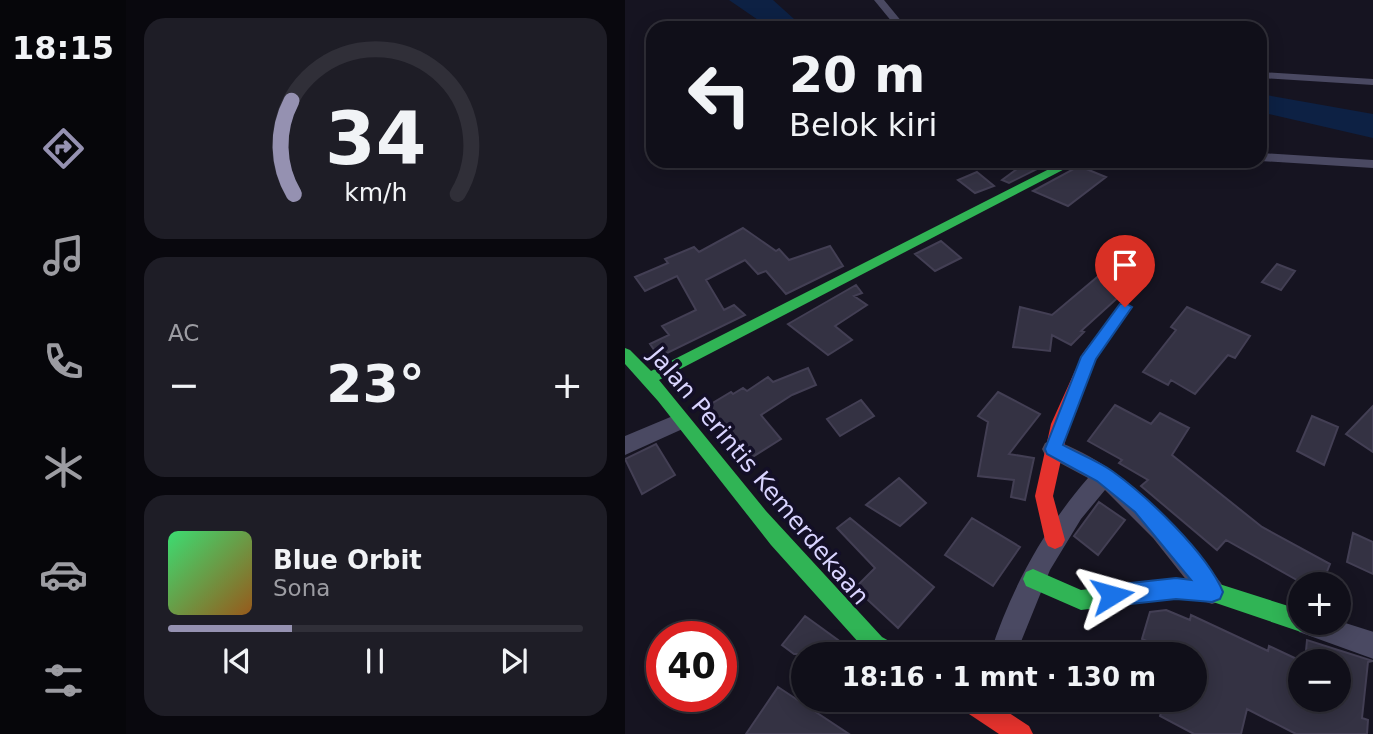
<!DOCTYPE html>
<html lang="id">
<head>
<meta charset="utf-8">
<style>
  :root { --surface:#100f19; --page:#1e1d26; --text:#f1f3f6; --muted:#9c9ca2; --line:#302f38; --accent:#9591b1 }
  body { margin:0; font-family:"DejaVu Sans",sans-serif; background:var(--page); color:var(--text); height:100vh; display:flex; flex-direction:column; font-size:26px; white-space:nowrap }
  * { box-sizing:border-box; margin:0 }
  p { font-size:23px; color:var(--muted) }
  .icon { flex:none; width:38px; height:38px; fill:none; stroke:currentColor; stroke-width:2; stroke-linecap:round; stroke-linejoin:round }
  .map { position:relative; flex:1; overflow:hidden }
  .drawer { display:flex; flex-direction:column; gap:18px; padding:18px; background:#09080e; width:499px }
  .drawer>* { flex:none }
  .top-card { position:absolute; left:21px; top:21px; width:621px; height:147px; border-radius:21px; box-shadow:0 4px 18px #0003,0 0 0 2px var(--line); background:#100f19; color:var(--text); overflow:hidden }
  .tools { position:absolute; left:663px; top:572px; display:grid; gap:14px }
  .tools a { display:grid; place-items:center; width:63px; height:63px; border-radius:50%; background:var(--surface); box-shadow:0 4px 18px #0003,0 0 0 2px var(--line); font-size:35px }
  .speed { position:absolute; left:21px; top:621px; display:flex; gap:14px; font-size:35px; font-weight:700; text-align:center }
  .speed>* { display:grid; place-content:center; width:91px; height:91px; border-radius:50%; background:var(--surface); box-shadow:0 4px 18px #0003,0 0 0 2px var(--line); line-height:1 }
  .speed .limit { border:10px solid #d22; background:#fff; color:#111 }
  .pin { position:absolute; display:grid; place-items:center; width:60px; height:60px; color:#fff; margin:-72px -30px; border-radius:50% 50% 50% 0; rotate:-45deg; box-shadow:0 0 7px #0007 }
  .pin .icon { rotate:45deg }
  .me { position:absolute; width:77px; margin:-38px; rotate:82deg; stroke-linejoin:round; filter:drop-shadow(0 0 5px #0008) }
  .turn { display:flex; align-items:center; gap:24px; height:147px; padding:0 28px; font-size:32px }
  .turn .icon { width:91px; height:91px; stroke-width:2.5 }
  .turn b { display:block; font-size:49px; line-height:60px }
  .big { font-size:52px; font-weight:700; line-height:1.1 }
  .drawer .tile { flex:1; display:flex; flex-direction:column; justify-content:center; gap:10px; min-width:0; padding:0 24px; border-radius:21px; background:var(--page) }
  .drawer .dial { align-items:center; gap:0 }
  .dial svg { height:182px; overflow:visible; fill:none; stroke:var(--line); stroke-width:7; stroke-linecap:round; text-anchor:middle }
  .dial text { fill:var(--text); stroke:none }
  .song { display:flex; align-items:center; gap:21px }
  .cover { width:84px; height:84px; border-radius:10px; background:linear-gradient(135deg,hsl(140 70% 55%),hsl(30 70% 35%)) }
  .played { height:7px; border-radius:4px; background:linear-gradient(90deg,var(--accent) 30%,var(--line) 30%) }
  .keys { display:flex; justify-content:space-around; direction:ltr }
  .heat { display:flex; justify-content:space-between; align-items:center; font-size:38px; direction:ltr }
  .trip { position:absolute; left:166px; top:642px; width:416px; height:70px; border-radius:35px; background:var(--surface); box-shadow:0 4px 18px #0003,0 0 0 2px var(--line); font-weight:700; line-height:70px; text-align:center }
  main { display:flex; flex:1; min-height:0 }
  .menu { display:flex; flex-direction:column; width:126px; justify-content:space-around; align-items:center; background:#06060a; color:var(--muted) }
  .menu .icon { width:49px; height:49px }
  .menu .on { color:var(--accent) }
  .menu b { font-size:32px; color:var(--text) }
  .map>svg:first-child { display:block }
  .water { fill:#0d2144 }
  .building { fill:#343243; stroke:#433f54; stroke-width:2 }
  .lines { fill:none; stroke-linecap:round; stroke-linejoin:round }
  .street { fill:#4a4962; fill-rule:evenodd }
  .fast { fill:#30b455; fill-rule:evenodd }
  .jam { fill:#e5322d; fill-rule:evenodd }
  .route { fill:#1a73e8; stroke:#114b97; stroke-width:2 }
  .labels { text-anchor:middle; stroke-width:7; stroke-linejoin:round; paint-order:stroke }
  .street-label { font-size:24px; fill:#d9d4ff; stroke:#130f26 }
</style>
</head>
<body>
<main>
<nav class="menu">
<b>18:15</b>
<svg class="icon on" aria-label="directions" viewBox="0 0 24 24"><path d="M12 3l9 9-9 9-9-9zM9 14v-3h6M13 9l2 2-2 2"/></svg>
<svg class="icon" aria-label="music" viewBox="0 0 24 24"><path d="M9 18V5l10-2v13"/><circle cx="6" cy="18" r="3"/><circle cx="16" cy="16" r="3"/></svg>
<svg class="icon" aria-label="phone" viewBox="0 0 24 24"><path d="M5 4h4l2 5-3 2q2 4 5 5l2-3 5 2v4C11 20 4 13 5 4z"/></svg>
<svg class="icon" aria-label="climate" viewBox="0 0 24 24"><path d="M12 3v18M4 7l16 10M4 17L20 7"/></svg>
<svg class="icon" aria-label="car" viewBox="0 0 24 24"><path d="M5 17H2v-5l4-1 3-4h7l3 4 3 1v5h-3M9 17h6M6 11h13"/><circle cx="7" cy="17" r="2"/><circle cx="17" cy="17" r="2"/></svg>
<svg class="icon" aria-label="filters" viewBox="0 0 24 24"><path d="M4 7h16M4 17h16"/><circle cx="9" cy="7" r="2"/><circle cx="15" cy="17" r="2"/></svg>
</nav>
<section class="drawer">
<div class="tile dial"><svg viewBox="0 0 100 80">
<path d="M14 69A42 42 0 1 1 86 69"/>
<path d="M14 69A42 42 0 0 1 13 28" stroke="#9591b1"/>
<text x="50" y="56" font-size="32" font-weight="700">34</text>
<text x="50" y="72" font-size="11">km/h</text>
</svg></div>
<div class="tile"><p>AC</p>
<div class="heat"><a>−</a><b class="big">23°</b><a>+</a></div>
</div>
<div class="tile">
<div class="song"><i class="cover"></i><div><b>Blue Orbit</b><p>Sona</p></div></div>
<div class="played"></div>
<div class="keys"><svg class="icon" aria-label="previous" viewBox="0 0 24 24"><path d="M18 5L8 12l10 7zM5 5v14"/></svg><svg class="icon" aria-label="pause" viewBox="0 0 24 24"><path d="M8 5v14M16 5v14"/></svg><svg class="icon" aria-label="next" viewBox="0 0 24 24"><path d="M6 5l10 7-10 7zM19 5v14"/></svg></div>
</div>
</section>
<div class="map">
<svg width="749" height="734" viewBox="0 0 749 734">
  <rect width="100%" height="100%" fill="#161421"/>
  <path class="water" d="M104,0H148L179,28H145Z
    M635,94L748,114V138L635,112Z"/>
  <path class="building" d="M403,161H428L384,183L377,180Z
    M454,166L481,177L443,206L408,191Z
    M352,172L369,186L350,193L333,180Z
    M118,228L151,251L154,249L164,260L205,246L218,266L161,294L141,271L133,274L120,260L81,280L99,310L109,305L120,315L34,357L25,344L44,335L37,326L71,310L52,276L20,291L10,277L43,263L40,259L69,247L74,252Z
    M316,241L336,258L310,271L290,254Z
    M652,264L670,271L656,290L637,282Z
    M483,268L510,282L456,331L459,332L446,345L427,335L425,351L388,347L395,307L427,315Z
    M231,285L237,293L229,296L242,305L210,326L227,340L203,355L163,324Z
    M562,307L625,336L610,358L603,355L570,394L546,380L543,385L518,372L551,330L546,327Z
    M183,368L191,385L167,395L136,415L156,439L118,463L102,441L109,437L81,407L106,392L108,394L118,388L122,391L143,377L148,382Z
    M373,392L415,414L384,454L409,458L400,500L386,497L389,480L353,476L363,422L353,416Z
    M236,400L249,416L215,436L202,419Z
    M490,405L526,424L535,413L564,428L547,455L637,527L705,564L697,584H679L601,540L592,550L516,486L523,480L494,463L497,460L463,441Z
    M748,406V452L721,434Z
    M687,416L713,427L699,465L672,451Z
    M31,444L50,475L17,494L0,459Z
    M274,478L301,503L275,526L241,505Z
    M474,502L500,520L473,555L449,536Z
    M225,518L309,587L273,628L230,588L250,568L212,528Z
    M347,518L395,547L368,586L320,555Z
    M728,533L748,542V574L722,562Z
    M541,610L565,620L566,615L643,651L644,646L676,661V700H714V662H680L682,640L748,661L743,662L737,718L743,720L742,734H671L622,709L616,734H569L535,716L540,700H570V654H552L517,639L525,612Z
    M180,616L213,640L202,654H169L157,645Z
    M153,687L224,734H121Z"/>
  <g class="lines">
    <path class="street" d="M249,0H259L282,28H272Z
      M635,72L749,79V85L635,78Z
      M635,153L749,160V168L635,161Z
      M55,413L62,415L65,421L62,427L0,455V436Z
      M428,440C500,465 551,525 596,583L600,592L596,601L587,604L578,601L528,538L480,490L456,519L425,570L391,654H365C386,589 418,530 463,478L420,455L417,449L420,443Z
      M676,613V623H714V621L749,632V659L674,632L670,623Z"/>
    <path class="fast" d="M440,161H455L34,380L141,511L257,637L273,646L276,654H244L146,545L33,401L0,364V348L5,350L26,371Z
      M408,569L456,590L551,578L588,582L676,610V623H686L684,629L676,632L588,602L551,598L456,610L401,586L398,579L401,572Z"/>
    <path class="jam" d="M500,303L507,308L470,359L444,424L428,496L440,540L437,546L430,549L423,546L420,540L410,496L426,424L458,353L495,305Z
      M331,700H364L404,726L408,734H374L335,708Z"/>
  </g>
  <path class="route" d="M500,303L507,307L471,359L438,445C454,454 473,461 487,471C522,496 582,553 598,592L595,599L587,602L551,599L487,606L480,603L476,595L480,588L487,585L551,578L566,580L510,512L472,481L422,454L420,449L456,357L495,304Z"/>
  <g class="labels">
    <g class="street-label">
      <text transform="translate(134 476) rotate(50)" y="8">Jalan Perintis Kemerdekaan</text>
    </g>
  </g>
</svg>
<div class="tools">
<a>+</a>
<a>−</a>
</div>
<div class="speed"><div class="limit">40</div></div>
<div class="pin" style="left:500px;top:307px;background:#d93025"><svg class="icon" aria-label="arrive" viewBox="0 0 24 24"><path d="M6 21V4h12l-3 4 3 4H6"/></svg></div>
<svg class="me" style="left:487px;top:595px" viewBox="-20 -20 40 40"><path d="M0-17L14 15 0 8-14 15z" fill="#1a73e8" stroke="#fff" stroke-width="4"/></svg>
<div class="trip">18:16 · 1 mnt · 130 m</div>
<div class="top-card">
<div class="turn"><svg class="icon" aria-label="left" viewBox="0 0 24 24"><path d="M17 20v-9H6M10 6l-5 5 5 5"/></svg><div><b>20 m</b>Belok kiri</div></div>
</div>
</div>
</main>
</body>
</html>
